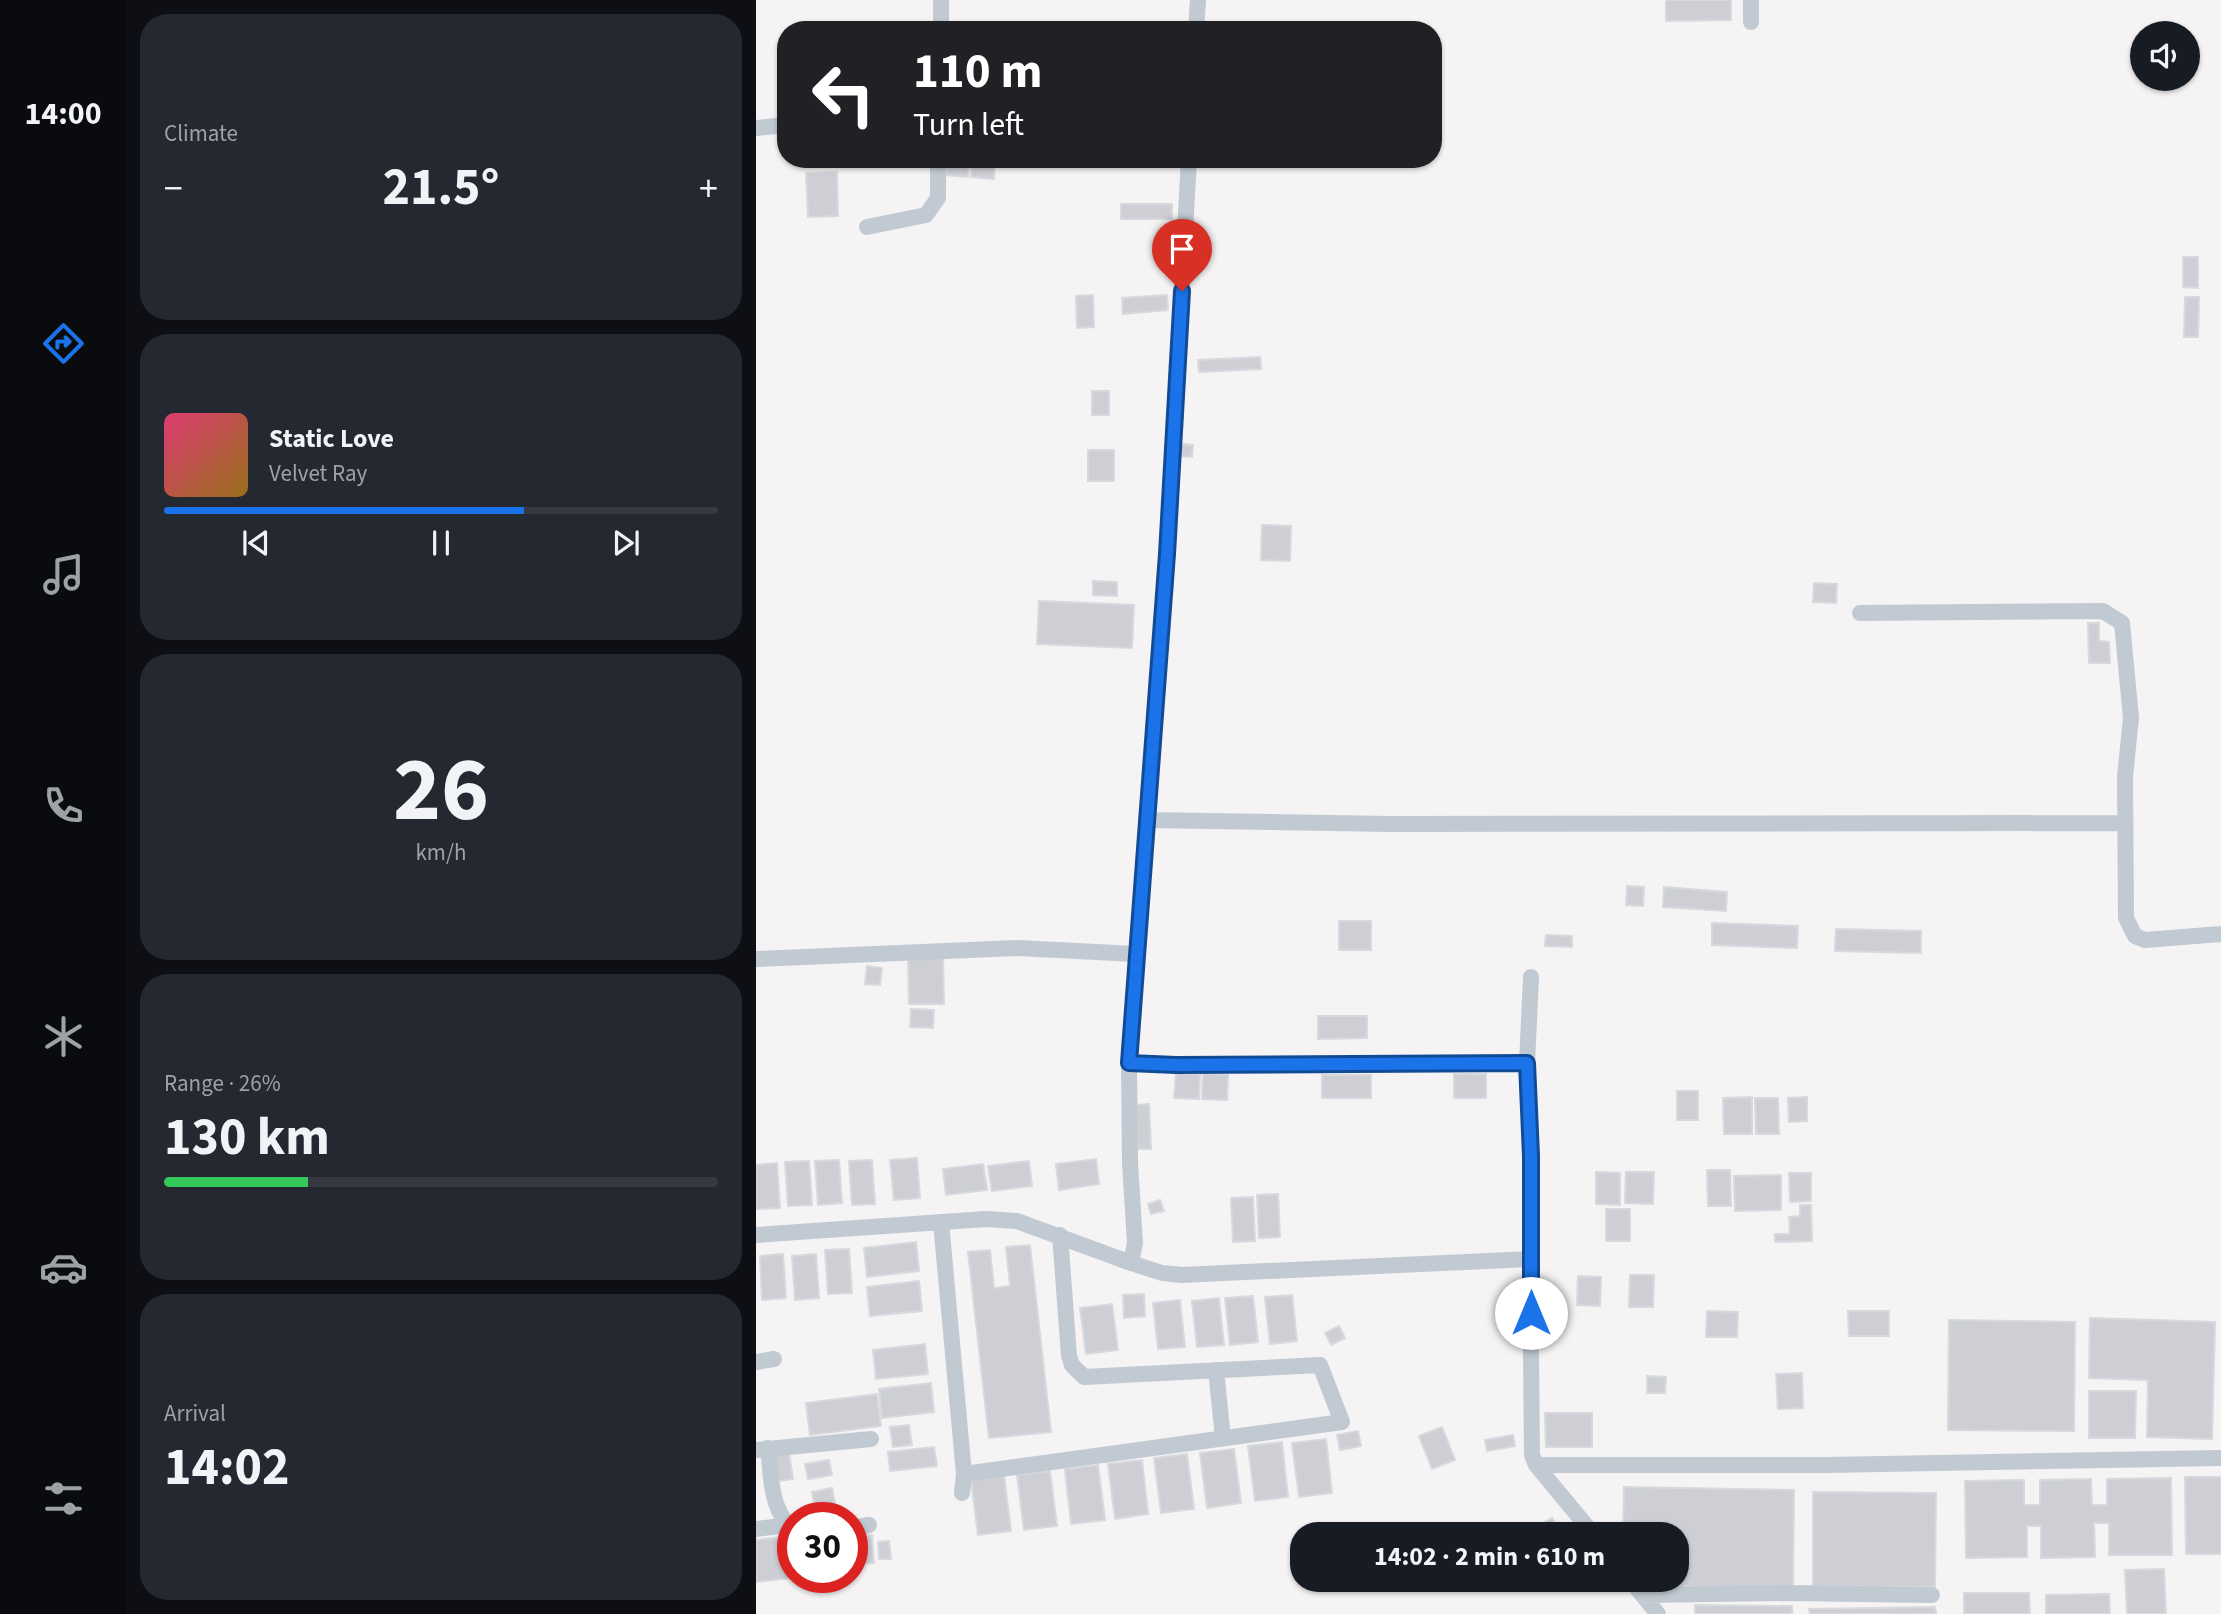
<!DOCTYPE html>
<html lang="en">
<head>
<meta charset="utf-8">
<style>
  :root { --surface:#171b24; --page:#242831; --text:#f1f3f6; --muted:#9ea1a6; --line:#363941; --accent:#1a73e8 }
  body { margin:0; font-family:"Source Sans 3",sans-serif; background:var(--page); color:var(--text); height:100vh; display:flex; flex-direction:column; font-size:26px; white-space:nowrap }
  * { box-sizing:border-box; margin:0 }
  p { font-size:23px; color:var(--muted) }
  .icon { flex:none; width:38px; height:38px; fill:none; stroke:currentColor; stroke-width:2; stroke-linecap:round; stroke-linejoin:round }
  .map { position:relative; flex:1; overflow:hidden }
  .sheet { display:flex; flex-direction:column; gap:14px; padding:14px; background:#0d0f14; width:630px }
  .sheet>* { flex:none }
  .banner { position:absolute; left:21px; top:21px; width:665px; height:147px; border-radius:28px; box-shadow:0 2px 5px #0004; background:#202124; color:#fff; overflow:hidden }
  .tools { position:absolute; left:1374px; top:21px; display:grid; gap:14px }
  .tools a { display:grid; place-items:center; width:70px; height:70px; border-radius:50%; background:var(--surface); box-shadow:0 2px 5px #0004; font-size:35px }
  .speed { position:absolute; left:21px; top:1502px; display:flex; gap:14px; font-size:35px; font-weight:700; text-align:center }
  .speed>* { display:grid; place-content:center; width:91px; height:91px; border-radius:50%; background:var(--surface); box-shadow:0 2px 5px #0004; line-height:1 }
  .speed .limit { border:10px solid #d22; background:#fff; color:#111 }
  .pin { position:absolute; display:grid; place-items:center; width:60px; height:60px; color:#fff; margin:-72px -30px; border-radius:50% 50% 50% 0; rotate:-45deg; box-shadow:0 0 7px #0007 }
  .pin .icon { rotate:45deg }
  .me { position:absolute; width:77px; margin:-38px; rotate:0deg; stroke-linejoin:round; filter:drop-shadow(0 0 5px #0008) }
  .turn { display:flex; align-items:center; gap:24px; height:147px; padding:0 21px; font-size:32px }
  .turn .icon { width:91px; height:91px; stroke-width:2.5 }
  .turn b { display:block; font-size:49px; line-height:60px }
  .big { font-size:52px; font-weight:700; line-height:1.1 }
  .sheet .widget { flex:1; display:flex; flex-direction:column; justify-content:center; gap:10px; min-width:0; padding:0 24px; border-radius:28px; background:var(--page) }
  .sheet .dial { align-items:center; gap:0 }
  .dial b { font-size:91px; line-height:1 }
  .song { display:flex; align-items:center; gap:21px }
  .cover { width:84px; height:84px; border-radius:10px; background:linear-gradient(135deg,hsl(340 70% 55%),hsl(40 70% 35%)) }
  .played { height:7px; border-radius:4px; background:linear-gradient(90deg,var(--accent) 65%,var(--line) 65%) }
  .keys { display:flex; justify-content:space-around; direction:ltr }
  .heat { display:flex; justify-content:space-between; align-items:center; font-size:38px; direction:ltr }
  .charge { height:10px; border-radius:5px; background:linear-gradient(90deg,#34c759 26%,var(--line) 0) }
  .trip { position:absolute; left:534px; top:1522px; width:399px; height:70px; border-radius:28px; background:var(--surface); box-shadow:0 2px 5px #0004; font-weight:700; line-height:70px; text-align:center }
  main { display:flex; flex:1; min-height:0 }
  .tab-bar { display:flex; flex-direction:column; width:126px; justify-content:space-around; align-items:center; background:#090b0e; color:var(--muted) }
  .tab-bar .icon { width:49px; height:49px }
  .tab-bar .on { color:var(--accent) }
  .tab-bar b { font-size:32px; color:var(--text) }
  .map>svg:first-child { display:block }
  .building { fill:#cdcfd5; stroke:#d7d9de; stroke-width:2 }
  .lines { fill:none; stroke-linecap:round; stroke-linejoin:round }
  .minor { stroke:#c1cad2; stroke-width:16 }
  .route-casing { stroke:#114b97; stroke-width:18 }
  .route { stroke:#1a73e8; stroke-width:12 }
</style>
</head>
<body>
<main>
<nav class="tab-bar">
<b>14:00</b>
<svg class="icon on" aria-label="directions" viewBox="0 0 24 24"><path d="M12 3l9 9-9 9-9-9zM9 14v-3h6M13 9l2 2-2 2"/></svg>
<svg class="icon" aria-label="music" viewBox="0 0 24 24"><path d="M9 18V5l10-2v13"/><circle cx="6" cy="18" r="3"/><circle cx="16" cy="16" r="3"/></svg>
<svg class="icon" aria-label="phone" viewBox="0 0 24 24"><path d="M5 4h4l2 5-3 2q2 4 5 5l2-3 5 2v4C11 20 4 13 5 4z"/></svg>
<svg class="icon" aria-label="climate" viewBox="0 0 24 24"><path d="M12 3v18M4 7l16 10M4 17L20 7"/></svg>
<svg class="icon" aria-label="car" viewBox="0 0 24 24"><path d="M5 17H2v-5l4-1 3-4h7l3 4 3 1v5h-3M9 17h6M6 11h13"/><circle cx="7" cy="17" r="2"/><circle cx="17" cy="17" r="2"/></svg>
<svg class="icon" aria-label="filters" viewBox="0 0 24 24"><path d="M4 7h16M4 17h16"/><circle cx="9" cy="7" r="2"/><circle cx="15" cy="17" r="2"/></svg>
</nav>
<section class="sheet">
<div class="widget"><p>Climate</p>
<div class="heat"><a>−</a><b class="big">21.5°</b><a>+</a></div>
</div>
<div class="widget">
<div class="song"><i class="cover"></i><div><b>Static Love</b><p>Velvet Ray</p></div></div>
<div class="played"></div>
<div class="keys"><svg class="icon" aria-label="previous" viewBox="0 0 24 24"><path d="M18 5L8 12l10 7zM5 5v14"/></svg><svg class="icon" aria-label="pause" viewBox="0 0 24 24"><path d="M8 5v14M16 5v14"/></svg><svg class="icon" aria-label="next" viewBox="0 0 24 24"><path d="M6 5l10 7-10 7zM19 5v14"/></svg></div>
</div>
<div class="widget dial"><b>26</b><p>km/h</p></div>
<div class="widget"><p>Range · 26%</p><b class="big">130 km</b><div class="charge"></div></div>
<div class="widget"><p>Arrival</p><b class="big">14:02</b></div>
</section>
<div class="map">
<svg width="1465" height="1614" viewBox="0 0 1465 1614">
  <rect width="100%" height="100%" fill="#f5f3f3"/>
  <path class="building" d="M910,0H975V20L910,21Z
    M191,159H214L212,177L190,175Z
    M216,159H239L238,179L215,177Z
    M81,172L82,216L52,217L50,173Z
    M365,204H416V219H365Z
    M1427,257H1442V288L1427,287Z
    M337,295L338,327L321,328L320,296Z
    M411,295L412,310L367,314L366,298Z
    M1429,297H1443L1442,337H1428Z
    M504,357L505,369L443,372L442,360Z
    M336,391H353V415H336Z
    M426,444L437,445L436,457L424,456Z
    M332,450H358V481H332Z
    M506,525L535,526L534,561L505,560Z
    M337,581L361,582V596L337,595Z
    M1058,583L1081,584L1080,603L1057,602Z
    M283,601L378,605L376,648L281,644Z
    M1332,623H1343V641L1353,642L1354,663H1333Z
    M871,886L888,887L887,906L870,905Z
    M908,887L971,892L970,911L907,907Z
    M583,921H615V950H583Z
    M956,923L1042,926L1041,948L956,945Z
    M1080,929L1165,931V953L1079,951Z
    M790,935L816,936V947L789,946Z
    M152,955H187L188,1004H153Z
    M111,966L126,968L124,985L109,984Z
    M155,1009L178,1010L177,1028L154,1027Z
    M562,1016H611V1038L562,1039Z
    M420,1073L444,1074L443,1099L418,1098Z
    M447,1073L472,1075L471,1100L446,1099Z
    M698,1074H730V1098H698Z
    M566,1075H615V1098H566Z
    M921,1091H942V1120H921Z
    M996,1097V1134H968L967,1098Z
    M1051,1097V1121L1033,1122L1032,1098Z
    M999,1098H1022L1023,1134H1000Z
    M393,1104L395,1149H382L380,1105Z
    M161,1158L164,1198L138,1200L134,1160Z
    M340,1159L343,1184L303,1190L300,1164Z
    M83,1160L86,1203L62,1205L59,1161Z
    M116,1160L119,1204L96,1205L93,1161Z
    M53,1161L56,1205L32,1206L29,1162Z
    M273,1161L276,1186L236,1191L232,1166Z
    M21,1163L24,1208L0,1209V1165Z
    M227,1164L231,1190L190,1195L187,1169Z
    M951,1170H974L975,1206H952Z
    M840,1172L864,1173V1205L840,1204Z
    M870,1172H898L897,1204L869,1203Z
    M1033,1173H1055V1201L1034,1202Z
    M1025,1175V1210L979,1211L978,1176Z
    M522,1194L524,1237L503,1238L501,1195Z
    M497,1197L499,1241L477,1242L475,1198Z
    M404,1200L408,1211L395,1214L392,1204Z
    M1044,1205H1055L1056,1241L1019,1242V1234H1034L1033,1217L1044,1216Z
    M850,1209H874V1241H850Z
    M160,1242L163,1271L111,1277L108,1248Z
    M274,1245L295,1432L233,1438L212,1252L234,1250L238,1288L254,1286L250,1247Z
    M93,1249L96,1293L72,1294L69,1250Z
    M27,1254L30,1298L6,1300L4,1256Z
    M60,1254L63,1298L39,1300L36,1256Z
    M874,1275H898L897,1307H873Z
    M822,1276L845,1277L844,1306L821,1305Z
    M163,1281L166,1311L114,1316L111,1287Z
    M388,1294L389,1316L368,1318L367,1295Z
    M536,1295L541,1341L514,1344L509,1297Z
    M497,1296L502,1342L474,1345L469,1298Z
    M463,1298L468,1345L441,1347L436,1301Z
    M424,1300L429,1347L402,1349L397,1303Z
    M356,1304L362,1350L330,1354L324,1308Z
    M951,1311L982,1312L981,1337H950Z
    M1092,1311H1133V1336H1093Z
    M1334,1318L1459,1322L1456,1439L1391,1437L1392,1380L1333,1378Z
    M1193,1320L1319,1322L1318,1431L1192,1430Z
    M583,1326L589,1338L575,1345L569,1333Z
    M169,1344L172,1374L120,1379L117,1350Z
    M1046,1373L1047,1408L1022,1409L1020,1374Z
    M891,1376L910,1377L909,1393H891Z
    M175,1383L178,1412L126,1418L123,1389Z
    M1333,1391H1380L1379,1438H1333Z
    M121,1394L125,1426L54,1435L50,1403Z
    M789,1413H836V1447H790Z
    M153,1425L156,1445L137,1447L134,1427Z
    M686,1427L699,1460L676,1469L663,1436Z
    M602,1431L605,1446L584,1450L581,1435Z
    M757,1435L759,1446L731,1451L729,1440Z
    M570,1439L576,1493L543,1497L536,1443Z
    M526,1442L532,1497L499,1501L492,1446Z
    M178,1447L181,1466L134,1471L132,1452Z
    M478,1449L485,1503L451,1508L444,1453Z
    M33,1453L37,1479L22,1481L19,1455Z
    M431,1454L438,1509L405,1513L398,1458Z
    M73,1460L76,1475L52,1479L49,1464Z
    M386,1460L392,1514L359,1519L352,1464Z
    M342,1465L349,1520L315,1524L309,1469Z
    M294,1471L301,1526L268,1530L261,1475Z
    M248,1476L255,1531L222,1535L215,1480Z
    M1429,1477H1465V1554H1430Z
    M1415,1478L1416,1555H1353V1523H1338L1339,1557L1285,1558V1526H1271V1557L1210,1558L1209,1481L1268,1480V1505H1284V1480L1335,1479L1336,1505H1351V1479Z
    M868,1487L1038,1490L1037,1588L906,1586L907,1580H920V1535H867Z
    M76,1488L79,1504L59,1508L56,1492Z
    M1057,1492L1180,1493L1179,1587L1057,1586Z
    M796,1518L806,1535H793L786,1524Z
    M116,1535L118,1563L98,1564L96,1536Z
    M37,1536V1577H45L0,1582V1540Z
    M133,1541L135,1559H123L122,1542Z
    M1408,1569L1410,1614H1371L1369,1570Z
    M1208,1593H1273L1274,1614H1208Z
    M1353,1594L1354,1614H1290V1595Z
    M939,1605L1036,1606V1614H939Z
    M1179,1607L1180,1614H1054L1053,1609Z"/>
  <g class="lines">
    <path class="minor" d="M995,0V22
      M185,30V0
      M440,30L442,0
      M0,128L30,125
      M433,159L411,554L373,1063L374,1163L379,1243L375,1263L406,1273L426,1275L774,1259L776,1455L780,1465L838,1535
      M111,227L170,215L182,198V159
      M1104,613L1347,611L1366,623L1375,718L1369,777L1370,918L1379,936L1389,940L1465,934
      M390,820L634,824L1369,823
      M0,959L261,948L380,954
      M373,1063L420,1065L771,1063
      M185,1222L208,1474L206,1493
      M0,1235L230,1219L261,1221L375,1263
      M774,1259L775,1156L771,1063L775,977
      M0,1362L18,1359
      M460,1370L467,1438
      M12,1448C15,1473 14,1507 33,1525H37
      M0,1450L115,1439
      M780,1465H1070L1465,1458
      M208,1474L586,1422L564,1365L328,1377L316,1365L313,1356L304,1235
      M96,1528L113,1525
      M0,1529L33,1525
      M874,1580L902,1614
      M886,1595L1032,1593L1176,1595"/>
  </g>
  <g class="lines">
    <g class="route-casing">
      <path id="route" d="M426,291L411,554L373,1063L420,1065L771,1063L775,1156V1313"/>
    </g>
    <use href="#route" class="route"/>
  </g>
</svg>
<div class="tools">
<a><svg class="icon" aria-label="sound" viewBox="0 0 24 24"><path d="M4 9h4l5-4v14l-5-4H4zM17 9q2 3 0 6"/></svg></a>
</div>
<div class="speed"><div class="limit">30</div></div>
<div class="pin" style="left:426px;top:291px;background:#d93025"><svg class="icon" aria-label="arrive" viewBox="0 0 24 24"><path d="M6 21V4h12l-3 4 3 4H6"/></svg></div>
<svg class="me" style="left:775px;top:1313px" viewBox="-20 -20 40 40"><circle r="19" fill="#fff"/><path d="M0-13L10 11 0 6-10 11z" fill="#1a73e8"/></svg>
<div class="trip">14:02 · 2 min · 610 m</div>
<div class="banner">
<div class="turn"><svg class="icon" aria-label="left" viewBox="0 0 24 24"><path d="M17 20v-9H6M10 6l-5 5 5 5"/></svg><div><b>110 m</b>Turn left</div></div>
</div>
</div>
</main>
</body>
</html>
